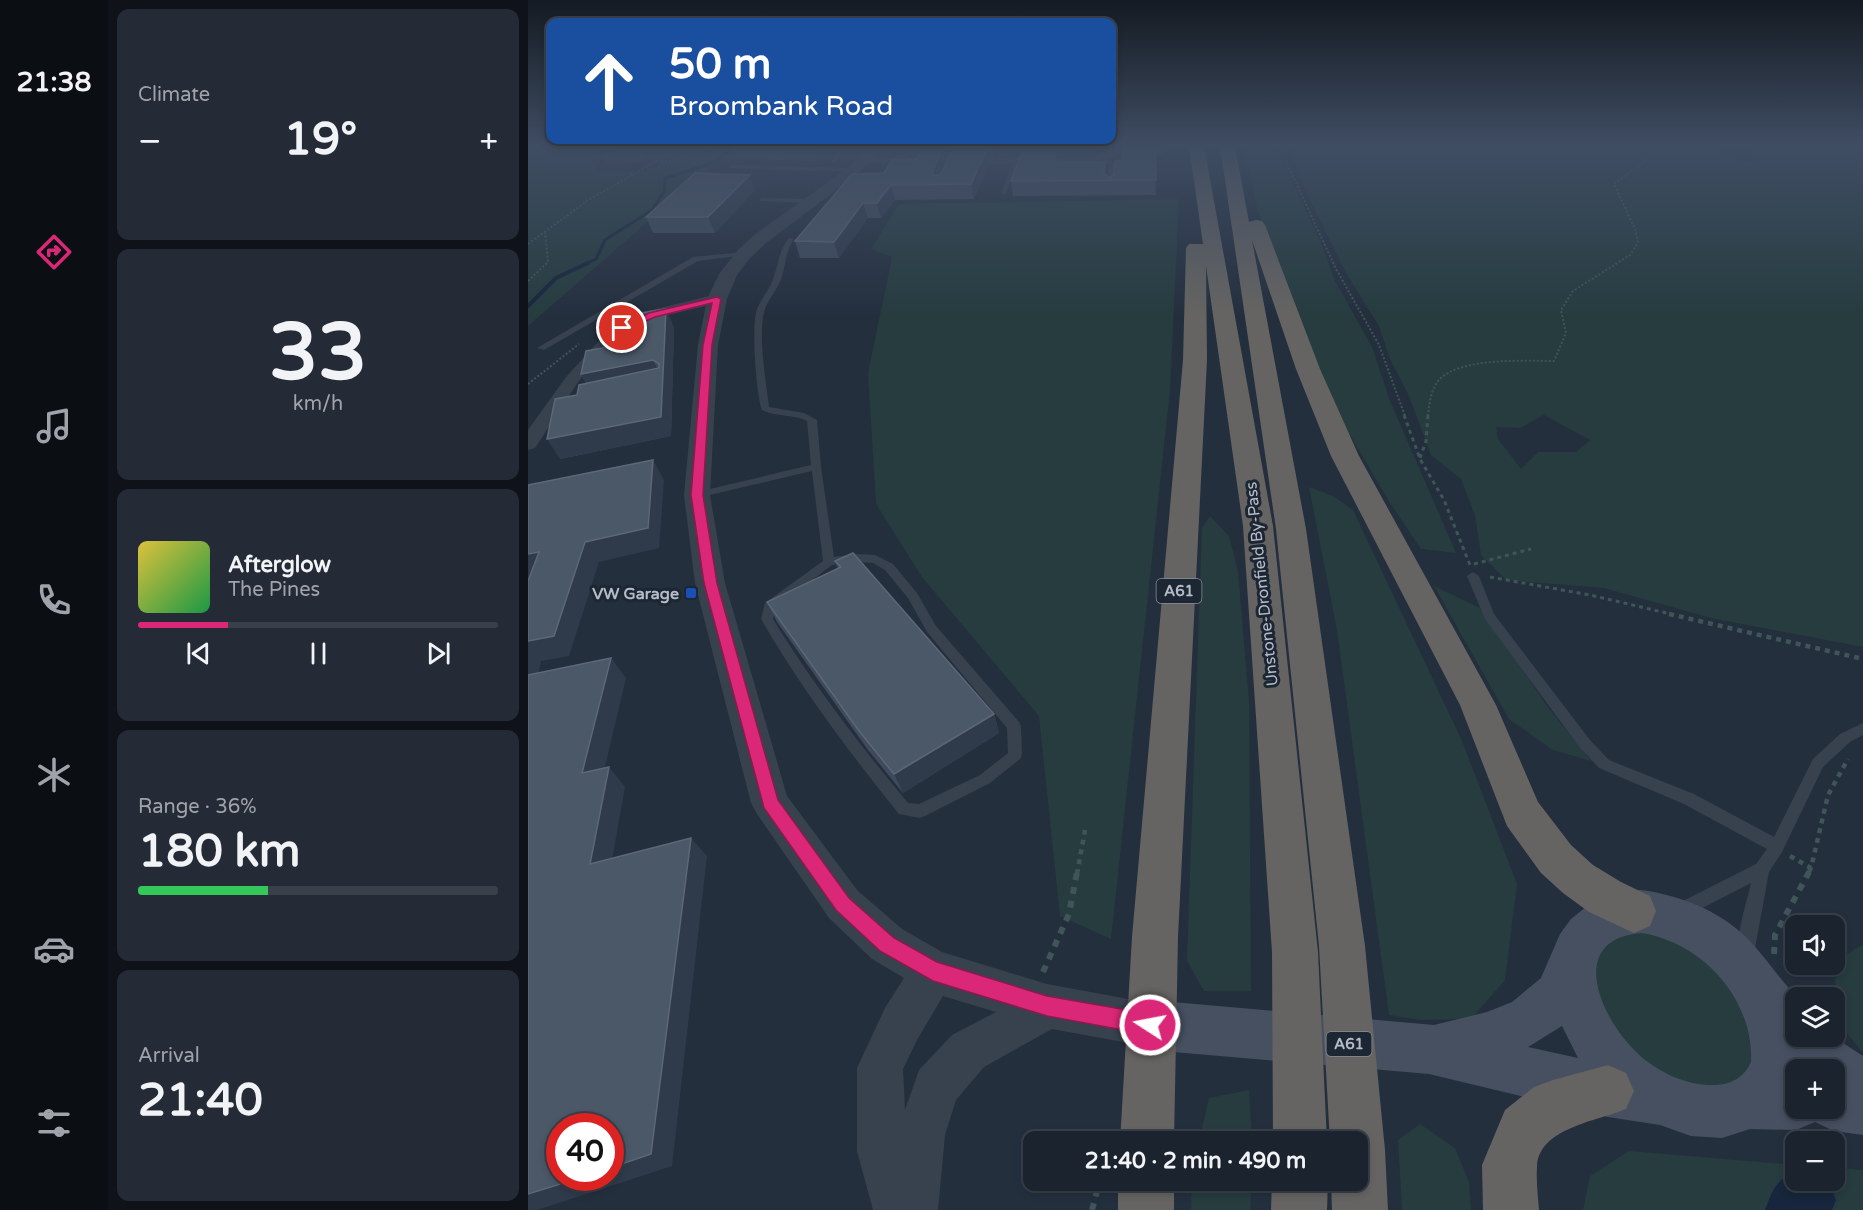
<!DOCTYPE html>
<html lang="en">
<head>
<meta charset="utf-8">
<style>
  :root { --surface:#1b232e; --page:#242b36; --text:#f1f3f6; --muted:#a0a4aa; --line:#39404a; --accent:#db2777 }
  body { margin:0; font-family:"Varela Round",sans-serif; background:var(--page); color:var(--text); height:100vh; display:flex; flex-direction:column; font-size:22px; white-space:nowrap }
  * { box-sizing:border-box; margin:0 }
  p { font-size:20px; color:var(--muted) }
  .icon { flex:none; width:33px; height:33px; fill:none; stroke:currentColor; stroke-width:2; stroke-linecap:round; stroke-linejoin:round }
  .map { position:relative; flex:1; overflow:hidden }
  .side { display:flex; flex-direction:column; gap:9px; padding:9px; background:#0f1319; width:420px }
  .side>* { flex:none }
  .top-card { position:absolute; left:18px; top:18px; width:570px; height:126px; border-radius:12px; box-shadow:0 3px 9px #0003,0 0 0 2px var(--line); background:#1a4fa0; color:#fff; overflow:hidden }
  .tools { position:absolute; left:1257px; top:915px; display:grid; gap:12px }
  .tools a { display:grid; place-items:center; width:60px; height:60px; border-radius:12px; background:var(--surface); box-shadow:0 3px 9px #0003,0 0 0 2px var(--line); font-size:30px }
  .speed { position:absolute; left:18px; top:1113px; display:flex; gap:12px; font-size:30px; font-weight:700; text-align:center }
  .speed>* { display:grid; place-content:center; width:78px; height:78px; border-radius:50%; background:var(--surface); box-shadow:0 3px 9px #0003,0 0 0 2px var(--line); line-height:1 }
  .speed .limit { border:9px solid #d22; background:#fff; color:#111 }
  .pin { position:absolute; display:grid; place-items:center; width:51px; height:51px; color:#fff; margin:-26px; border:3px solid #fff; border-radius:50%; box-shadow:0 2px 6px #0007 }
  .me { position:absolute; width:66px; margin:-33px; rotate:281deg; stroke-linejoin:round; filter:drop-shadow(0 0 4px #0008) }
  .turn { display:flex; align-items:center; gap:21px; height:126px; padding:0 24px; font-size:27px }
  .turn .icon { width:78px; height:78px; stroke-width:2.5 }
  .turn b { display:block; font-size:42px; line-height:51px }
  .big { font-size:45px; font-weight:800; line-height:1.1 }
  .side .tile { flex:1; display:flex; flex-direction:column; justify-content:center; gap:9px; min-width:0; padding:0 21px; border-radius:12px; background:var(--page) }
  .side .dial { align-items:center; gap:0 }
  .dial b { font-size:78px; line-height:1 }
  .song { display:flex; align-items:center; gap:18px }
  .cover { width:72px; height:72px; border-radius:9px; background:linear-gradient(135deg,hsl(50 70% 55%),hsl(140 70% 35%)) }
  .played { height:6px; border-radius:3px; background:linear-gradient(90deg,var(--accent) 25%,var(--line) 25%) }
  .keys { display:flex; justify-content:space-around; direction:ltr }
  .heat { display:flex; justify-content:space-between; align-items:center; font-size:33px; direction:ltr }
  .charge { height:9px; border-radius:4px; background:linear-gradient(90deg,#34c759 36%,var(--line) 0) }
  .trip { position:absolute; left:495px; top:1131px; width:345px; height:60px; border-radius:12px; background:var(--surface); box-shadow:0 3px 9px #0003,0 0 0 2px var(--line); font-weight:800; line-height:60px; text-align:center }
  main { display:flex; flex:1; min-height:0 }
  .dock { display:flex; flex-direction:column; width:108px; justify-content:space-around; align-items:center; background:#0b0e12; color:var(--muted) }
  .dock .icon { width:42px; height:42px }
  .dock .selected { color:var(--accent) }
  .dock b { font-size:27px; color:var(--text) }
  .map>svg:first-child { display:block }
  .green { fill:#263c3f; fill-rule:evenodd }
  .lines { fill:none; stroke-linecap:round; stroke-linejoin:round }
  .stream-far1 { stroke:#17263c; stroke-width:3 }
  .stream { stroke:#17263c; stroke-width:4 }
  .river { fill:#17263c; fill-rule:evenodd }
  .path-far3 { stroke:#3f5557; stroke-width:2; stroke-dasharray:2 2; stroke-linecap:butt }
  .path-far2 { stroke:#3f5557; stroke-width:3; stroke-dasharray:4 4; stroke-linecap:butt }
  .path-far1 { stroke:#3f5557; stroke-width:4.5; stroke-dasharray:5 5; stroke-linecap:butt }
  .path { stroke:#3f5557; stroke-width:6; stroke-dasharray:7 7; stroke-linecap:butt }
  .service { fill:#38414e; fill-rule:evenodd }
  .minor { fill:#38414e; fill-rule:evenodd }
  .tertiary { fill:#38414e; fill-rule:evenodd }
  .secondary { fill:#465061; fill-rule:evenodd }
  .trunk { fill:#656462; fill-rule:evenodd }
  .wall { fill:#3f4b5c }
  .shaded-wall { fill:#2f3b4b }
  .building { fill:#4b5868; stroke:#5c6777; stroke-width:1.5 }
  .route { fill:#db2777; stroke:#8e194d; stroke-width:1.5 }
  .transit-dot { fill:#1a4fb4; stroke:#1d2633; stroke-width:2 }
  .labels { text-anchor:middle; stroke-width:6; stroke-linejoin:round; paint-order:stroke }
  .shield { fill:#1d2633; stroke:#878f9c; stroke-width:1.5 }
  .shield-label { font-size:15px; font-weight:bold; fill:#b4bcc9 }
  .street-label { font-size:16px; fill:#b4bcc9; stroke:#1d2633 }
  .poi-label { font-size:16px; font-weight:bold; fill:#b4bcc9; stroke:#1d2633; text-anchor:end }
</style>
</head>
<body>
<main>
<nav class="dock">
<b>21:38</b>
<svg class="icon selected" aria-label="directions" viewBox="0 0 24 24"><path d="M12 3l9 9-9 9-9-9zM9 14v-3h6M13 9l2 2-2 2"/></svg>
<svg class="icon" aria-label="music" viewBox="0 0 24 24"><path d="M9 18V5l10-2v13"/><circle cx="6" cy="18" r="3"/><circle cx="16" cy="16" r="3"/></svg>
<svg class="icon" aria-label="phone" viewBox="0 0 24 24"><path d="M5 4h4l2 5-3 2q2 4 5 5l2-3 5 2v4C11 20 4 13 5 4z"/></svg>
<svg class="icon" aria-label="climate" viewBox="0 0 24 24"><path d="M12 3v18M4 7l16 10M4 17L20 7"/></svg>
<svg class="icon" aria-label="car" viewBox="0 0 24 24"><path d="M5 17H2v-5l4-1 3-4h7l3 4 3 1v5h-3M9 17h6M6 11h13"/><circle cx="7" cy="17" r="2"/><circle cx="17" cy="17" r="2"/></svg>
<svg class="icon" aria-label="filters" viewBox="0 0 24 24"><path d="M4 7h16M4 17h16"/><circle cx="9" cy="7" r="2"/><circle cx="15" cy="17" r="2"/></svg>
</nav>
<section class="side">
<div class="tile"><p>Climate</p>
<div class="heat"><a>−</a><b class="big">19°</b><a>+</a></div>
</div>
<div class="tile dial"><b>33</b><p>km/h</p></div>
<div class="tile">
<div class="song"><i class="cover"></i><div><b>Afterglow</b><p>The Pines</p></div></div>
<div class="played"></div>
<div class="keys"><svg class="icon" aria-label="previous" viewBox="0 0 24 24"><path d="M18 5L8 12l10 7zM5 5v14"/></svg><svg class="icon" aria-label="pause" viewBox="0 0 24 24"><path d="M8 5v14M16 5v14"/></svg><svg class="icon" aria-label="next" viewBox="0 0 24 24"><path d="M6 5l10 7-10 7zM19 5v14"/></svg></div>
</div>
<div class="tile"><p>Range · 36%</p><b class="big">180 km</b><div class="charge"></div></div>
<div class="tile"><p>Arrival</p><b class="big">21:40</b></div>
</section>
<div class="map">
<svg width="1335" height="1210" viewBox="0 0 1335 1210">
  <rect width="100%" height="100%" fill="#242f3e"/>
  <path class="green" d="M0,146H72L62,158L68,164L70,172L117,171L175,146H214L179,170L0,326Z
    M711,146H748L793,243L806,279L844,347L862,401L928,553L893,549L862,503L818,428L784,352L751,261L729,210L724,180Z
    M760,146H1184L1204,158L1225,163L1222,146H1335V647L1183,618L1076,588L978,580L953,555L947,515L933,479L903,455L881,396L862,359L851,326L818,273L780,196ZM1016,415L1062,440L1048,452H1010L993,469L970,439L968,427L992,428Z
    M651,199L642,390L583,939L532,916L511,716L394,577L348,504L340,373L364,257L343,249L371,204Z
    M781,487L805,496L825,510L934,741L989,884L977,980L943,1019L893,1020L861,1015L809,630Z
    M682,516L701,536L710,571L721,702L723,991H676L659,961L674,528Z
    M906,586L952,608L1019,706L1063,761L1025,750L981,719Z
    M1094,928L1176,947L1233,1034L1218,1082L1169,1095L1090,1050L1060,963Z
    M1335,945V1053L1318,1032L1307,981L1315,956Z
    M721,1090L724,1141H671L681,1098Z
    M892,1124L927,1148L941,1182L943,1210H874L870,1140Z
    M1101,1151L1267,1165L1268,1180H1306L1307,1168L1335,1170V1210H1055L1062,1176Z
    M664,1181H724L722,1210H663Z"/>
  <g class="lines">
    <path class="stream-far1" d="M57,264L68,259L77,240L124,210L136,192L137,178L185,163L208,146"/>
    <path class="stream" d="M0,306L28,278L60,263"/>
    <path class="river" d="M1268,1172V1180H1300L1308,1200L1304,1210H1237C1245,1190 1247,1180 1268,1172Z"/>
    <path class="path-far3" d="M751,146L807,267L851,345L877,416
      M1313,146L1335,157
      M133,162L148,160L188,146
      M0,244L62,199L155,146
      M0,281L20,262L17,233
      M0,384L51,344
      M900,416C901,405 903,389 911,380C932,357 997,361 1026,361L1038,333L1033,310L1045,291L1102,255L1110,243L1107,229L1086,184L1115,163L1126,146"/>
    <path class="path-far2" d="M876,415L892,459L916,500L942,565
      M892,458L898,441L900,415
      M946,564L1003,549
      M962,577L1062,595L1147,615"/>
    <path class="path-far1" d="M1141,614L1335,659
      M1262,856L1283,868L1300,795L1320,759
      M549,874L557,830
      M1280,874L1283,868"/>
    <path class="path" d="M1246,954L1247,935L1281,872
      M515,972L541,914L549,872
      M564,1210L572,1180"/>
    <path class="service" d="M314,146H319L307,162H303Z
      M428,146H434L431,154L422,156L382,154L373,161L368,160L381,150L422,152H427Z
      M576,156L587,164L585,189L582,191L579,189L581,165L573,158Z
      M488,157L491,159L478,194L473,195L485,159Z
      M202,165L326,168L329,170L326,172L200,168Z
      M234,198L284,199L287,201L284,203L232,201V199Z
      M261,238L266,239C257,252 258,265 253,279C249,291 239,300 236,312C230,337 238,381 241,407L276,413L289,420L293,467L306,557L329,554L347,555L365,564L389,593L408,626L491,722L493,726L494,755L492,759L462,783L397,816L392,818L371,814C321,752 273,688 233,619L237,603L295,561L284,471L169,498L164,495L169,492L283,465L279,421C265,414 248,417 234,410C228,394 223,325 229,309C234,297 243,288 246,276C251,262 251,250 261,238ZM329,562L345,563L357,570L380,598L399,632L479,728L480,753L452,775L391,804L380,803C331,744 285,684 245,619L247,608L304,565Z
      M216,252L218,253V255L170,261L16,350L9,348L165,257Z
      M945,572L951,576L966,614L1062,740L1081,760L1166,794L1246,837L1285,759L1312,734L1335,723V735L1322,742L1295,767L1254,852L1241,872L1225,959L1219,961L1213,959C1205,940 1219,903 1223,883L1151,920L1145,918L1143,912L1145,906L1228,864L1239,849L1156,804L1071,768L1052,748L957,619L939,576Z"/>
    <path class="minor" d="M585,146H596L586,157L561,164L337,163L331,160L337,157L561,158L574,154Z
      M189,294L194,296L197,299L194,302C164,310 130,314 102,331C60,356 34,409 7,448L0,450V430L38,377L79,332L102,318L124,310Z"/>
    <path class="tertiary" d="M342,146H357L331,173L238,243L222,258L209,275L199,299L190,345L182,495L197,583L259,796L329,890L374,929L414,952L519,984L622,1003L638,1009L644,1025L638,1041L622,1047L524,1029L456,1067L428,1100L417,1135L410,1210H345L329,1151V1068L357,1008L376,978L344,959L301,918L229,814L223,803L167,583L156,495L170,345L179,299L191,274L210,250L226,235L321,167ZM415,996L468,1012L424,1035L391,1070L377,1110L375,1069L389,1040Z"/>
    <path class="secondary" d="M1113,890C1151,895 1190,910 1218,937C1237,956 1251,979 1270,998H1268V1036H1306V1033L1318,1045L1335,1056V1135L1306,1131L1287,1122L1268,1130L1222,1129L1194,1138L1163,1136L1132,1125L1080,1117L901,1074L622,1050L605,1042L597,1025L605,1008L622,1000L906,1025L959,1012L984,1002L1013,978L1032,934L1043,919L1063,903L1095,891ZM1113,933C1174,942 1226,999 1223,1062C1214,1081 1199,1086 1179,1085C1156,1083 1138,1075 1120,1062C1079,1033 1031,940 1113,933ZM1034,1026L1050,1058L1000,1047ZM1268,1070H1306V1108H1268Z"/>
    <path class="trunk" d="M661,146H676L745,526L790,952L799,1142H745L744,952L715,526L678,266L679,360L650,937L646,1142H592L604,937L655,360L658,248L661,244H675Z
      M692,146H707L721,222L728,220L734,221L737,225L792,369L831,456L968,705L1010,802L1043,845L1065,865L1093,882L1122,896L1128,911L1122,926L1106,933L1061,912L1035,893L1013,873L979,826L932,705L803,456L768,369L724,240L778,529L837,946L857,1150L860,1210H804L803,1180H830V1142H802L791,946L748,529Z
      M1080,1065L1098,1073L1106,1091L1098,1109C1070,1121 1010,1128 1009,1167C1008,1181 1010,1196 1011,1210H955L954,1165L977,1110L1006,1087L1025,1080Z
      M590,1180H646V1210H590Z
      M744,1180H800L799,1210H743Z"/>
  </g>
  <path class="wall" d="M205,146H306L289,161L209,158Z
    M406,146H426L425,150L406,149Z
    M431,146H469L465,155H459L460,166L446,199L367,200L353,218H340L311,258H272L267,241L356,173L388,160L413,151L416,166L413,174L432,151Z
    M595,146H635V155H627L628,195L485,196L483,181L529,162H577L578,175L582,178L586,174L594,161Z
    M227,190L187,233H125L118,217Z
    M146,327L143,436L32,459L49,395L58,383L53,374L109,342Z
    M307,561L466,714L471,733L375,793L340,750L249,622L239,602L310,569Z"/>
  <path class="shaded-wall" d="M109,146H123L115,161L78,164L72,150Z
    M285,146H306L289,161Z
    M442,146H448V150L444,155Z
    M464,146H469L465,155Z
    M413,151L416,166L408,184L404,173Z
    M458,151L460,166L446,199L443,184Z
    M528,153L530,167L526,162Z
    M222,175L227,190L187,233L180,217Z
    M363,185L367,200L353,218L349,203Z
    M335,203L340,218L311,258L306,242Z
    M138,309L146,327L143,436L32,459L19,439L133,417Z
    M125,360L135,379L64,392L53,374Z
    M125,460L136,480L131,548L71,562L41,656L13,661L6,697L0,691V641L57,542Z
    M11,552L26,572L0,578V554Z
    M83,658L98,678L71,792L54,773Z
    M466,714L471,733L375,793L366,774Z
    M81,767L97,787L80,882L62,864Z
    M163,838L179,856L144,1166L9,1210H0V1194L52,1178H82V1168Z"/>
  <path class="building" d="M74,146H109L72,150Z
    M595,146H627L628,180L483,181L493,153H528L526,162H577L576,174L582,178L586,174L587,161H594Z
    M393,151H413L404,173L406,176L413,174L424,151H458L443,184L363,185L349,203H335L306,242L267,241L324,174L356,173L364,160H388Z
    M167,173L222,175L180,217H118Z
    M138,309L133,417L19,439L27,399L49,395L51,385L131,368V364L125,360L53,374L58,351L109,342L113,313Z
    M125,460L120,528L57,542L26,636L0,641V581L11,552L0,554V485Z
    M325,553L466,714L366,774L331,731L239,602L313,567L307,561Z
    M83,658L54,773L81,767L62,864L163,838L123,1154L82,1168V1126H32V1178H52L0,1194V675Z"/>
  <linearGradient id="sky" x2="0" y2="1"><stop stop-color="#141a22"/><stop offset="0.46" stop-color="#3f4d63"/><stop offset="1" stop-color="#3f4d63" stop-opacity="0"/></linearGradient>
  <rect width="1335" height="316" fill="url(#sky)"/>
  <path class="route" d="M189,297L193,299L184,345L175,495L189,583L250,800L321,898L366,938L409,962L519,996L622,1014L629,1017L632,1025L629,1032L622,1035L519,1016L405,981L352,951L308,910L236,808L176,583L163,495L175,345L184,303L127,317L97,330L90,328L121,313Z"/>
  <rect class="transit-dot" x="157" y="587" width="12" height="12" rx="3"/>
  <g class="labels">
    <g class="shield">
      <rect x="628.5" y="579" width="45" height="24" rx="4.5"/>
      <rect x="798.5" y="1032" width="45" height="24" rx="4.5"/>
    </g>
    <g class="shield-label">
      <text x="651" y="596">A61</text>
      <text x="821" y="1049">A61</text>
    </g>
    <g class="street-label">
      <text transform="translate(733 584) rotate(-96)" y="6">Unstone-Dronfield By-Pass</text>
    </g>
    <g class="poi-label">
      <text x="151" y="599">VW Garage</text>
    </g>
  </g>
</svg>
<div class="tools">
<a><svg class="icon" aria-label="sound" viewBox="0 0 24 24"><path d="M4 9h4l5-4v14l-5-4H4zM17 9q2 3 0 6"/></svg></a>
<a><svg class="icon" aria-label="layers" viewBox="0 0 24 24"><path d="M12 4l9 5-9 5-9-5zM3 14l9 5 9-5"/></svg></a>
<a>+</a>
<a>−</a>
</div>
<div class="speed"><div class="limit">40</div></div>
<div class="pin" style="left:94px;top:328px;background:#d93025"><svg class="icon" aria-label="arrive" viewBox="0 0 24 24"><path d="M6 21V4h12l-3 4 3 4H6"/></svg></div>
<svg class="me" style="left:622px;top:1025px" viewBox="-20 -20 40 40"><circle r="17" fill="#db2777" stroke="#fff" stroke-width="3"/><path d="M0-11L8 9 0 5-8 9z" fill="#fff"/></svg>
<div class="trip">21:40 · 2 min · 490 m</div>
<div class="top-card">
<div class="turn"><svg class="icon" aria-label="ahead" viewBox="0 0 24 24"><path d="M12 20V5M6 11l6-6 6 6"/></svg><div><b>50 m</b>Broombank Road</div></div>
</div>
</div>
</main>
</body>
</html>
